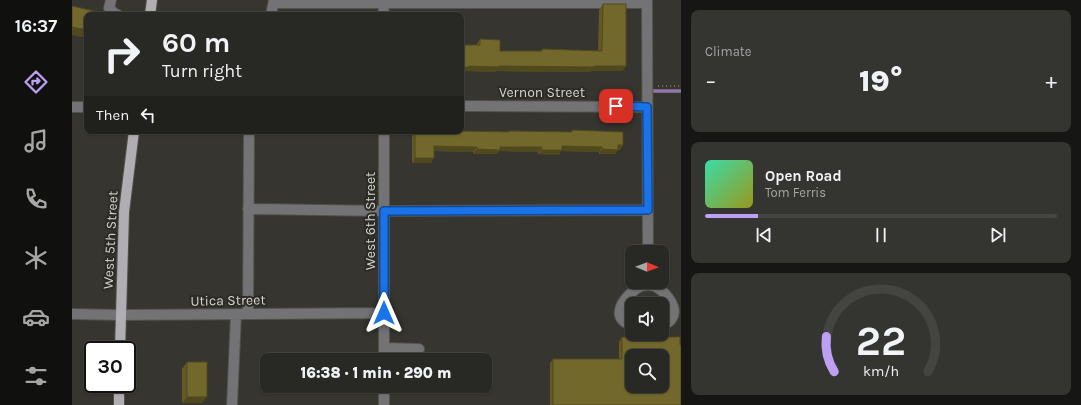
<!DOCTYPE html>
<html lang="en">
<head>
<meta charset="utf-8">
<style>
  :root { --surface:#282824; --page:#343431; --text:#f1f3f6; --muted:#a5a6a6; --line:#444441; --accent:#bca0f2 }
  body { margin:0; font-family:Karla,sans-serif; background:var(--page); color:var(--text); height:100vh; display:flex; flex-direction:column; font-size:15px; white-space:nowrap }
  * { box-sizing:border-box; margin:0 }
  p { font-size:13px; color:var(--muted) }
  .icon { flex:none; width:22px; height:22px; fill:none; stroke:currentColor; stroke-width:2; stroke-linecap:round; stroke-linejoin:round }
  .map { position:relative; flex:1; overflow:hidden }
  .side { display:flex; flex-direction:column; gap:10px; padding:10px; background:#161614; width:400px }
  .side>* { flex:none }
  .top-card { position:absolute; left:12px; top:12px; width:380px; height:122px; border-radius:8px; box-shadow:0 1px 3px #0004,0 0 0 1px var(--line); background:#282824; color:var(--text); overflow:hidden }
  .needle { width:26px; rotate:91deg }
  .controls { position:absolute; left:553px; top:245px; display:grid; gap:8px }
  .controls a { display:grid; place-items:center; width:44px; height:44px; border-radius:8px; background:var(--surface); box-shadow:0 1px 3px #0004,0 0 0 1px var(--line); font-size:20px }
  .speed { position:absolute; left:12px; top:341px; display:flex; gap:8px; font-size:20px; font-weight:700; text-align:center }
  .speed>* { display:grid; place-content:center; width:52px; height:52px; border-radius:50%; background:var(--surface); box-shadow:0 1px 3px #0004,0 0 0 1px var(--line); line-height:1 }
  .speed .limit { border:2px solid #111; border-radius:6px; background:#fff; color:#111 }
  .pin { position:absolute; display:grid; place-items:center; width:34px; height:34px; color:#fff; margin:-17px; border-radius:8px; box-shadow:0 2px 6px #0006 }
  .me { position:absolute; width:44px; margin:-22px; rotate:0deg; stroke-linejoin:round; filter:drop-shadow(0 0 3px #0008) }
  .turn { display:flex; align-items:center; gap:14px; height:84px; padding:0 12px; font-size:18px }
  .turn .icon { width:52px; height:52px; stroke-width:2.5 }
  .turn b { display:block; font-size:28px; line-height:34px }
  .then { display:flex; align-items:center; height:38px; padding:0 12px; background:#0003; gap:8px; font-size:15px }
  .big { font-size:30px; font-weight:800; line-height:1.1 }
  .side .card { flex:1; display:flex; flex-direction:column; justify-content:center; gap:6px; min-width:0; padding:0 14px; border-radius:8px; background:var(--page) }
  .side .dial { align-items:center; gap:0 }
  .dial svg { height:104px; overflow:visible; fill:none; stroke:var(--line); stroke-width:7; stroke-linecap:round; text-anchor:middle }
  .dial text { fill:var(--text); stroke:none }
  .song { display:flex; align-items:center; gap:12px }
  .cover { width:48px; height:48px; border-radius:6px; background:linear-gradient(135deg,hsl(160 70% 55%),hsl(60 70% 35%)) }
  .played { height:4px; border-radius:2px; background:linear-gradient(90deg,var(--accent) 15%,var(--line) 15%) }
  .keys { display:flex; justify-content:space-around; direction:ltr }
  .heat { display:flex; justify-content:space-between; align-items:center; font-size:22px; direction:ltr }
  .trip { position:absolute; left:188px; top:353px; width:232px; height:40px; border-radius:8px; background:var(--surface); box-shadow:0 1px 3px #0004,0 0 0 1px var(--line); font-weight:800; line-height:40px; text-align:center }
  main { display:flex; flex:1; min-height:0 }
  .dock { display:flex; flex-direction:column; width:72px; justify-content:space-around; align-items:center; background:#10100e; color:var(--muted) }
  .dock .icon { width:28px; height:28px }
  .dock .on { color:var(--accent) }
  .dock b { font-size:18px; color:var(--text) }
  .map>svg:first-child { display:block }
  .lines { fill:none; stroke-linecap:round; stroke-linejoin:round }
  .stream { stroke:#9277ab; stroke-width:3.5 }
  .minor-casing { stroke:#52524d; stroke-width:12 }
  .major-casing { stroke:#52524d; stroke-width:12 }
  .path { stroke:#686762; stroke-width:2; stroke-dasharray:1 3; stroke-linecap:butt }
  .minor { stroke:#737274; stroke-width:10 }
  .major { stroke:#b0aeb3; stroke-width:10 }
  .wall { fill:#625925 }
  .shaded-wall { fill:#50491e }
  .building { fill:#72682b; stroke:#50491e; fill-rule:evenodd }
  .route-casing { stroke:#114b97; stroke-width:10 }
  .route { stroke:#1a73e8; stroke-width:7 }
  .labels { text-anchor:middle; stroke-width:4; stroke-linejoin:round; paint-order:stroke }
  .street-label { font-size:14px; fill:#d4d4d0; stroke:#2c2b26 }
</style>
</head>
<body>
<main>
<nav class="dock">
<b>16:37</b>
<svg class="icon on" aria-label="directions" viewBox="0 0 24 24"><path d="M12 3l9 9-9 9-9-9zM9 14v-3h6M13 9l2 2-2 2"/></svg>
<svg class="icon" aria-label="music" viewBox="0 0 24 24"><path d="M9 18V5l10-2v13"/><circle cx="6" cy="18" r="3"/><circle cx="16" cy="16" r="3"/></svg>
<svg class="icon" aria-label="phone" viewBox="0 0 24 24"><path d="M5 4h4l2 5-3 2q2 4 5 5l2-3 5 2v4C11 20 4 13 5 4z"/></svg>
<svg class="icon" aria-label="climate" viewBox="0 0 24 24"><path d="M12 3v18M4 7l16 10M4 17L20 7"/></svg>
<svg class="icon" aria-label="car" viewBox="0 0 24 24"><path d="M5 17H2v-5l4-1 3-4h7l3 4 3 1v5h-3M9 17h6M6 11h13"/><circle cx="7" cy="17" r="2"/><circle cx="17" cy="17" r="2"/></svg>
<svg class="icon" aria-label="filters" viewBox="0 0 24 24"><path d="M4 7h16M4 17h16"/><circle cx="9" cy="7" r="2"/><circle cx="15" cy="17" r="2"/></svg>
</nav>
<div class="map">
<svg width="609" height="405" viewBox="0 0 609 405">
  <rect width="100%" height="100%" fill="#363530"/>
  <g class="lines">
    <path class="stream" d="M576,91H609"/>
    <g class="minor-casing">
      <path id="minor" d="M39,0L37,8L42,13L46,15
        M311,0L312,15
        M575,0L576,252
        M202,3H575
        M199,15L202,0
        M389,106L575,107
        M0,107H15
        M176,209L312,211L576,210
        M0,314L48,315L312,313
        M176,314L177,131
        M560,326C553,323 546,319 548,310C549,304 553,299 557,295C561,291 565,287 570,286C574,285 579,285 582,286C592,290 607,307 600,318C598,322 594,324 590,326
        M312,348L347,349
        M312,360V131
        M312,386V405
        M160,405L164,314"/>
    </g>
    <g class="major-casing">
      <path id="major" d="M78,15L80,0
        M48,350L52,212L62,131
        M47,405V384"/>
    </g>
    <path class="path" d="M586,86H609"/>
    <use href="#minor" class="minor"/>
    <use href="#major" class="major"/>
  </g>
  <path class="wall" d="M531,4L554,66L550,71H519L518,72L424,71V72L394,71L393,72L405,44L408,39L428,51H469L470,49L526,51L527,10Z
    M500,130L551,145L548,150H546L543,154H527V152L489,151L487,155L466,154V152L427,151L425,154H401V152L362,151L359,163H340V136L343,131L375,132V131H389L436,132L437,131L499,132Z
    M563,334H590V337L609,405H478V363L481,359H547V342L550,337H563Z
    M115,362L130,403H110V369Z"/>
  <path class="shaded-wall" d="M0,27L15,30V38L0,35Z
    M397,66H554L550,71H519L518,72L424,71V72L394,71L393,72H389V67Z
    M546,145H551L548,150H546L543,154H527L530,149Z
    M362,146L405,147L401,152L359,151Z
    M490,146L530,147L527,152L489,151L487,155L466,154L469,150Z
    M428,147H470L466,152L427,151L425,154H401L405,149Z
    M343,158H362L359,163H340Z
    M115,397H135L130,403H110Z"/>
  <path class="building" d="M531,4H554V66H522V67L427,66V67L397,66V67H389V45H408V39L428,40V51H470V49L530,51Z
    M0,6L31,13L30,15H15V30L0,27Z
    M500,130L551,132V145H546V150L530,149V147L490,146V150H469L470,147H428V150L405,149V147L362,146V158H343V131L376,132V131H389L437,132V131L500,132Z
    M590,327V337H608V345H609V405H481V359H550V337H566V334H590ZM560,356H590V386H560Z
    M115,362H135V397H115Z"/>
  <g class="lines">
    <g class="route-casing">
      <path id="route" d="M312,313V211L576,210L575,107L544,106"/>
    </g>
    <use href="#route" class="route"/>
  </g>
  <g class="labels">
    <g class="street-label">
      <text x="470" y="97">Vernon Street</text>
      <text transform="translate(298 221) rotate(-90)" y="5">West 6th Street</text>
      <text transform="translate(38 240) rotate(-87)" y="5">West 5th Street</text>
      <text transform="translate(156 300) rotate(-1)" y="5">Utica Street</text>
    </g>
  </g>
</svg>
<div class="controls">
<a><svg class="needle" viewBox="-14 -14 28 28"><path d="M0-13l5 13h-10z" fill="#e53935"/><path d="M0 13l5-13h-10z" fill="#a5a6a6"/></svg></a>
<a><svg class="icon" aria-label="sound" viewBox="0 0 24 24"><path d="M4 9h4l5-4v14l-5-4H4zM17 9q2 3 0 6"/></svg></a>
<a><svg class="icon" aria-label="search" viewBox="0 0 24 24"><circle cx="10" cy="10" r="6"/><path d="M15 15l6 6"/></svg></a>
</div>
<div class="speed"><div class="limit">30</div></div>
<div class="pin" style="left:544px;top:106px;background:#d93025"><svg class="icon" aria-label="arrive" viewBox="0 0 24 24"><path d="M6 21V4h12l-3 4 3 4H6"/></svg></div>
<svg class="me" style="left:312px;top:313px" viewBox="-20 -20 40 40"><path d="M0-17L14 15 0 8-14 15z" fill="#1a73e8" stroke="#fff" stroke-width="4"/></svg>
<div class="trip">16:38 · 1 min · 290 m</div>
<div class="top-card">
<div class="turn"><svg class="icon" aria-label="right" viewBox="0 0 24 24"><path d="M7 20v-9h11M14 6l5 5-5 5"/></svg><div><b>60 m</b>Turn right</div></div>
<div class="then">Then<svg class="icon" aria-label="left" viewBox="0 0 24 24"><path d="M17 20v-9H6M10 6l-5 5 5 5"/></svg></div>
</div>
</div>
<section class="side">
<div class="card"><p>Climate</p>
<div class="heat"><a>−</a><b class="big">19°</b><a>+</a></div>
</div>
<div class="card">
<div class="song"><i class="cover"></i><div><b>Open Road</b><p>Tom Ferris</p></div></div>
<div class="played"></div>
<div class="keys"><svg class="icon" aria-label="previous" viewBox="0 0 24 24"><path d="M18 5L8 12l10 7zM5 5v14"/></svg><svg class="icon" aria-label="pause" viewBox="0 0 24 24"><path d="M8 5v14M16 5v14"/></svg><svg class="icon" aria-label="next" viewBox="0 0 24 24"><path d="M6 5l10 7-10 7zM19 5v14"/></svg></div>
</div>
<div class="card dial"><svg viewBox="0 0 100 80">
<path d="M14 69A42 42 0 1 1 86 69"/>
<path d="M14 69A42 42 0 0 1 8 42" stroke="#bca0f2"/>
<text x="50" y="56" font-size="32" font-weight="700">22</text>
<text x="50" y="72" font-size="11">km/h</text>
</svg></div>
</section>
</main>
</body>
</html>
